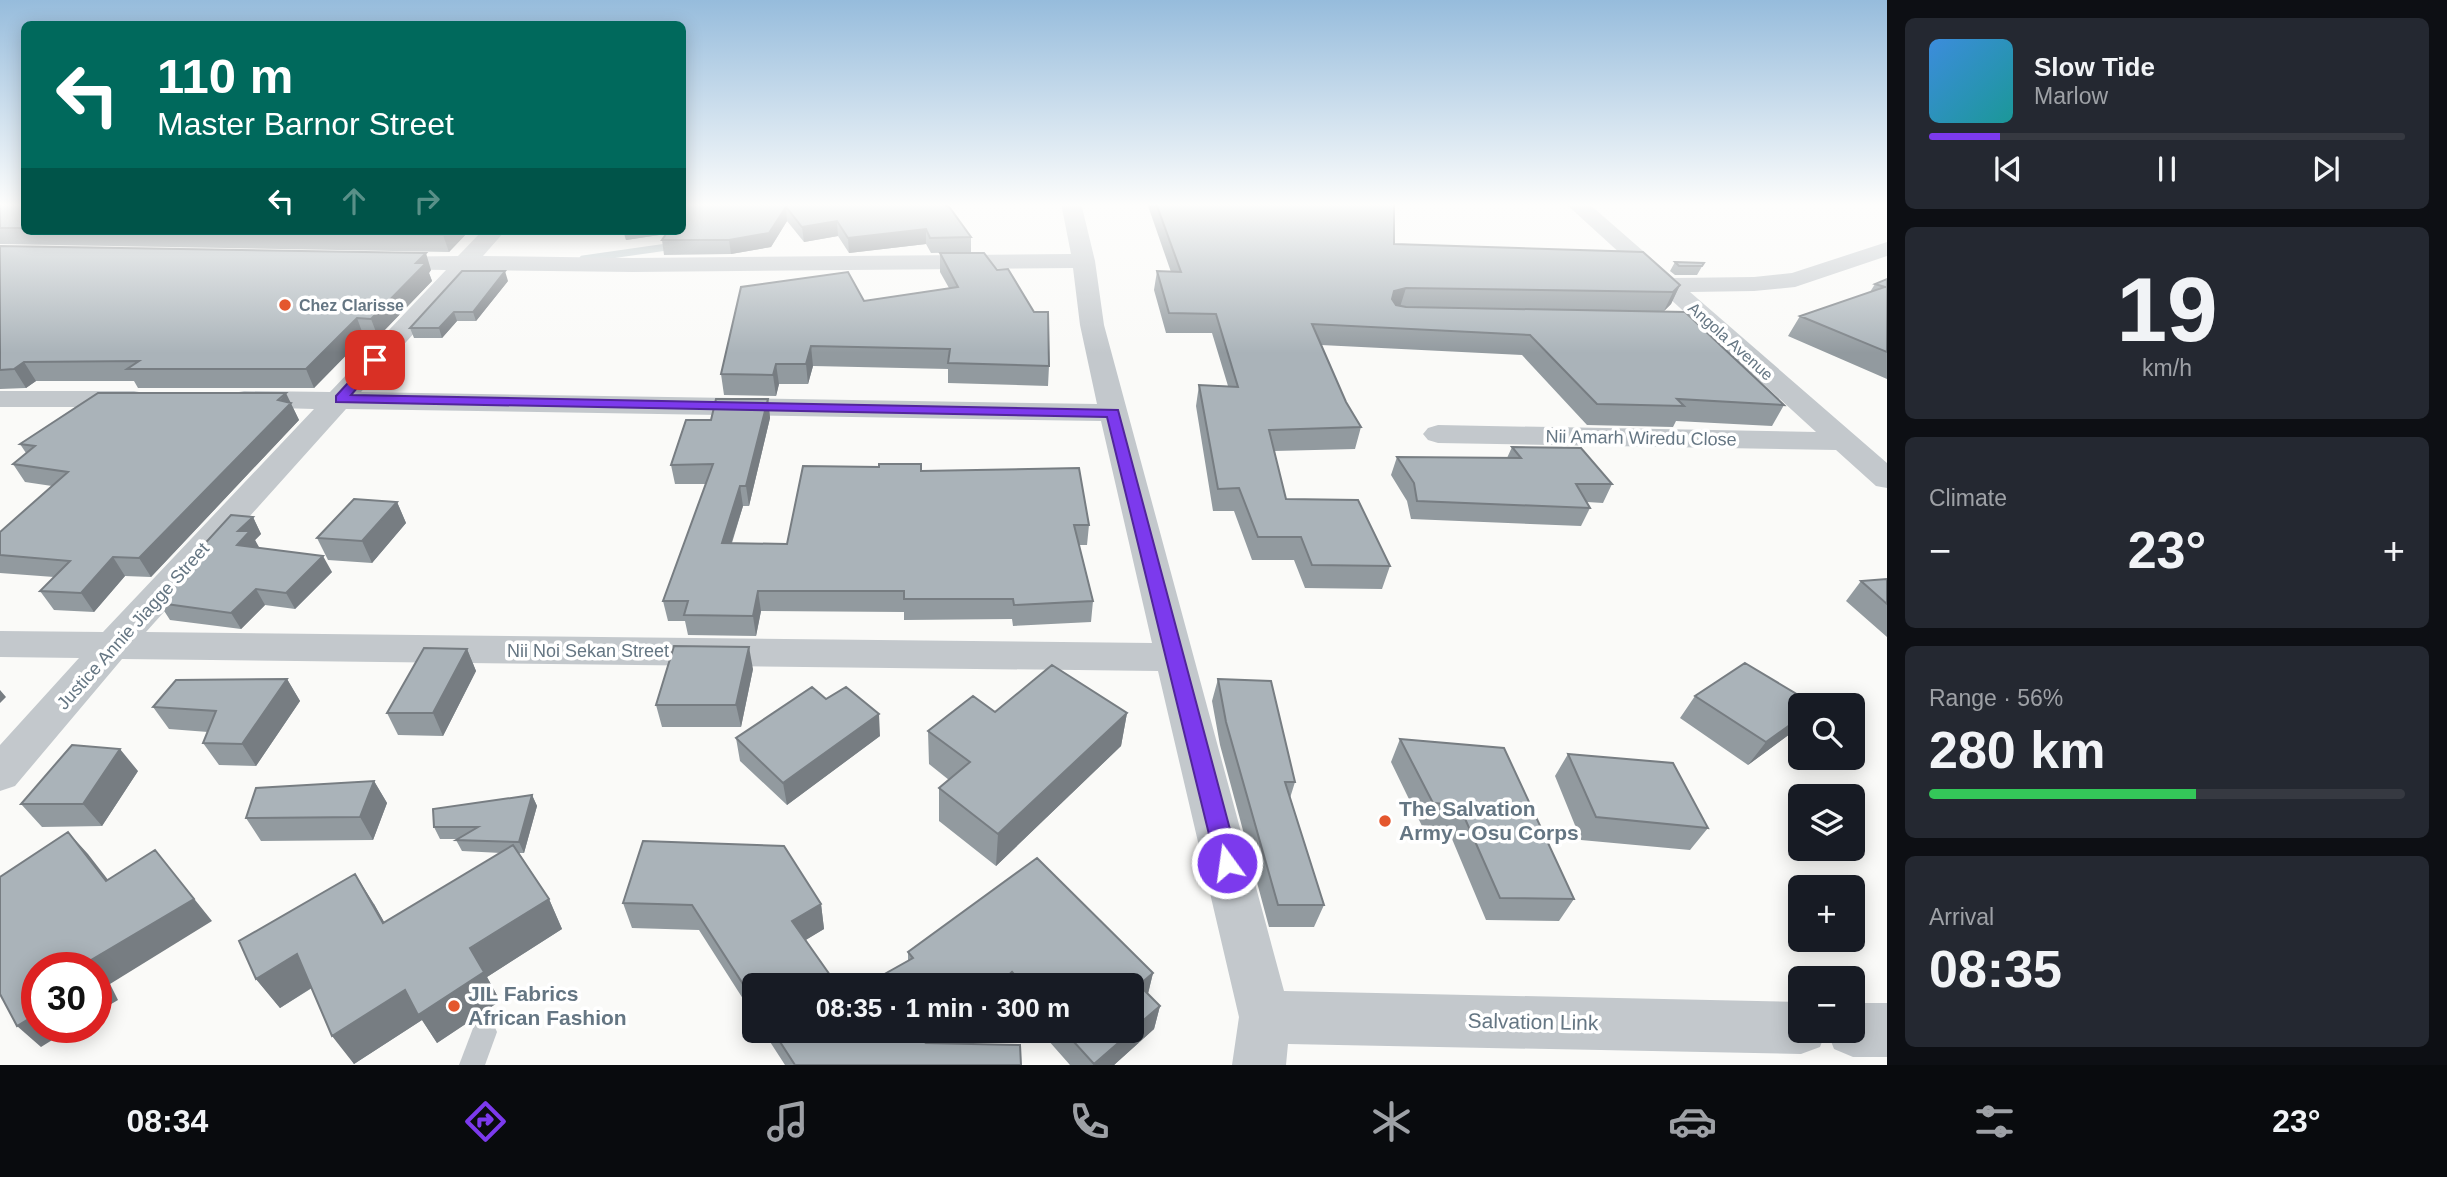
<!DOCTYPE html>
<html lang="en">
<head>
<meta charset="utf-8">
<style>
  :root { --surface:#171b24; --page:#242831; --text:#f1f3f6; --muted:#9ea1a6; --line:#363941; --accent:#7c3aed }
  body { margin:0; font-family:Arial,sans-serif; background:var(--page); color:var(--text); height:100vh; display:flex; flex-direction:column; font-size:26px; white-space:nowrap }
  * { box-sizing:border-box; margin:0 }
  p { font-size:23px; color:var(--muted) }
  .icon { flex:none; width:38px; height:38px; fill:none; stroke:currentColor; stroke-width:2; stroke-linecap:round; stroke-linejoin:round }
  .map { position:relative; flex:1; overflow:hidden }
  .panel { display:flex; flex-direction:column; gap:18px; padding:18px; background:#0d0f14; width:560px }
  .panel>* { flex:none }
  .guide { position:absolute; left:21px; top:21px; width:665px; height:214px; border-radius:10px; box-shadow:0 4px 18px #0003; background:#00695c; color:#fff; overflow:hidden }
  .controls { position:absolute; left:1788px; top:693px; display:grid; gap:14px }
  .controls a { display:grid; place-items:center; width:77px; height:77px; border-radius:10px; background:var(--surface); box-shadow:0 4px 18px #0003; font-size:35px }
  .speed { position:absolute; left:21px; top:952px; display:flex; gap:14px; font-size:35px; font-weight:700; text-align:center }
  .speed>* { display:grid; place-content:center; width:91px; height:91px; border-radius:50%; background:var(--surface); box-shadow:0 4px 18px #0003; line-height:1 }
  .speed .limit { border:10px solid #d22; background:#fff; color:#111 }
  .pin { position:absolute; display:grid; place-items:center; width:60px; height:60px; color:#fff; margin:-30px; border-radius:14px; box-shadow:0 4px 10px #0006 }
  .me { position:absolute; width:77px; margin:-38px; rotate:346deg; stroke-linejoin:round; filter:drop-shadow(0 0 5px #0008) }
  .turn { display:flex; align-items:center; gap:24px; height:147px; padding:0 21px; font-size:32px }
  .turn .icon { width:91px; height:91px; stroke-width:2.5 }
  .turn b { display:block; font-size:49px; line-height:60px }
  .lanes { display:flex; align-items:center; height:66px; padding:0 21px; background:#0003; justify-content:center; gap:35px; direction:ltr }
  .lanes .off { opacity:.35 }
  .big { font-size:52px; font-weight:700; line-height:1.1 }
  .panel .card { flex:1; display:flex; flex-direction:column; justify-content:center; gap:10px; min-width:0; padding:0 24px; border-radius:10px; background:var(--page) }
  .panel .dial { align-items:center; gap:0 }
  .dial b { font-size:91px; line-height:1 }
  .song { display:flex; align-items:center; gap:21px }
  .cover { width:84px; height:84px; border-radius:10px; background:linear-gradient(135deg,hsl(210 70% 55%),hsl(180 70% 35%)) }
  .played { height:7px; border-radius:4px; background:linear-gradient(90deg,var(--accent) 15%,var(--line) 15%) }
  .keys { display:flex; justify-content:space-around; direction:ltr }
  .heat { display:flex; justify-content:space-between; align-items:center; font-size:38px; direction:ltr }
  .charge { height:10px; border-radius:5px; background:linear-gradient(90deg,#34c759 56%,var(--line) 0) }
  .trip { position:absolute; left:742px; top:973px; width:402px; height:70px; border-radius:10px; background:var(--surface); box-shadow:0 4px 18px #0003; font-weight:700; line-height:70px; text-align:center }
  .dock { display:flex; height:112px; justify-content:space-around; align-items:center; background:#090b0e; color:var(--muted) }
  .dock .icon { width:49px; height:49px }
  .dock .on { color:var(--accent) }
  .dock b { font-size:32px; color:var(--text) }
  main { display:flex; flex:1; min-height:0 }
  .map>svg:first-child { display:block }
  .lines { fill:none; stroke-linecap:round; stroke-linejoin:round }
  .stream { stroke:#bbc7cb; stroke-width:7 }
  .service { fill:#c3c8cc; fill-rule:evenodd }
  .minor { fill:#c3c8cc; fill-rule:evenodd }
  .wall { fill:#929a9f }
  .shaded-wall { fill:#777d82 }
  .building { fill:#aab3b9; stroke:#777d82; stroke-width:2 }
  .route { fill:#7c3aed; stroke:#51269a; stroke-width:2 }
  .poi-dot { fill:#e4572e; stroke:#fff; stroke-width:2.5 }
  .labels { text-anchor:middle; stroke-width:7; stroke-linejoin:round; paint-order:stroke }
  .far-poi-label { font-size:16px; font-weight:bold; fill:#657683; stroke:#fff; text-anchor:start }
  .far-street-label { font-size:16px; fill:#657683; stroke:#fff }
  .street-label { font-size:18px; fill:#657683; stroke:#fff }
  .near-poi-label { font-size:21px; font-weight:bold; fill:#657683; stroke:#fff; text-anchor:start }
  .near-street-label { font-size:21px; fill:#657683; stroke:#fff }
</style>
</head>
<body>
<main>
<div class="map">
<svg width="1887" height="1065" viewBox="0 0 1887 1065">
  <rect width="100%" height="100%" fill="#fafaf8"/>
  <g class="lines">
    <path class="stream" d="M583,259L674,246"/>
    <path class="service" d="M484,1019L493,1023L497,1032L485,1065H459L475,1023Z"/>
    <path class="minor" d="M1061,203H1081L1095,261L1104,325L1284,991L1801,1002V1031H1826L1820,1047L1801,1054L1288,1044L1286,1065H1232L1239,1017L1158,671L122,659L15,786L0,791V745L79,658L0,657V631L103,632L314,409L244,407L234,405L230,399L234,393L244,391L330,392L446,270L383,269L375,267L372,262L375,257L458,256L482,231H505L483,256L633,258L1071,254ZM1073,268L1080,325L1097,404L361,392L471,270L633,272ZM346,409L1101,421L1152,643L146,632Z
      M1565,203H1588L1674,278L1754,277L1792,273L1887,242V256L1795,287L1754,291L1690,292L1887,463V488L1876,486L1836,450L1438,443L1428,440L1423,434L1428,428L1438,425L1816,432Z
      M0,391H134L144,393L148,399L144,405L134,407H0Z
      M1853,1003H1887V1057H1853L1834,1049L1827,1031H1853Z"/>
  </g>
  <path class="wall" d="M0,203H24V231H469L449,252L0,244Z
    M682,203H943L971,237V252L931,253L926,244L849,253L838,236L804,242L787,221L771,247L731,254L664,255L662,240L666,234L626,240L623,231H682Z
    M1147,203H1394V244L1680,285L1671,304L1664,311L1784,405L1772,426L1676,421L1673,427L1587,425L1522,355L1321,345L1346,402L1361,427L1355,449L1274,451L1286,499L1390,566L1382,589L1305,588L1294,560H1252L1234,511H1213L1196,406L1199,385L1228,386L1212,333H1166L1154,290L1157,271L1171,272Z
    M0,246L431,270L429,273L432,281L378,337H364L314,388H138L134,381H36L26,388L0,389Z
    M940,253L1049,366L1048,386L948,383V369L813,366L808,384H779L776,396L724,395L721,374L864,301L949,288L940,272Z
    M1675,262L1704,263L1697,275H1675L1670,271Z
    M1887,279V379L1788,336L1800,316L1870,292L1875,284Z
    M508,281L476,321H457L442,338H414L410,328Z
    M768,399L770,418L749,506H743L732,543L787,544L921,471L1089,525L1087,545H1079L1093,601L1091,622L1013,626L1012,619L904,620V612L761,611L756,636L688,635L685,621H668L663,601L706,484H675L671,465L711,420Z
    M290,402L299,420L151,577L125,576L94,612L54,610L40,591L54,577L0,573V532L52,486L25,482L13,464L26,453L20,444Z
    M1512,447L1612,484L1603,503L1587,502L1590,508L1581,526L1411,519L1407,501L1391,475L1397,457L1507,458Z
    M397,502L406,523L372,563L328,560L317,538Z
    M253,517L261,534L255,540L258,548L332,572L295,609L265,605L241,629L170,620L159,603L192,569L188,562Z
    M1887,579V637L1846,601L1861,581Z
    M467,649L476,671L443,736L398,735L387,713Z
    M753,669L741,727H662L656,705Z
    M287,679L300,701L256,766L219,765L203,743L208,732L169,729L153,707Z
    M1218,679L1295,782L1290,798L1324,905L1314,927H1269L1220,745L1212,701Z
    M1695,696L1798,728L1748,765L1680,718Z
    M826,699L880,736L787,805L740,761L736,738Z
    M995,712L1127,713L1121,746L996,866L939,821V788L949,780L929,764L928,731Z
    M1400,739L1574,899L1559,921L1486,920L1447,827L1422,826L1391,762Z
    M1568,754L1708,828L1690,850L1581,840L1555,776Z
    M138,771L102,826L42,827L21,804Z
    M374,781L387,803L373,840L261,841L246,818Z
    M532,795L537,806L524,853H519L549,899L562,929L487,977L500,1001L437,1043L422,1020L354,1064L312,988L280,1008L256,979L374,904L384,922L501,853L462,851L456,840L459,839H440L434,827Z
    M1037,858L1153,973L1148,994L1160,1006L1154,1029L1114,1065H1070L1040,1031H1132V985H865L908,961V952Z
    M623,903L821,904L824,929L805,940L754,985V1016L699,930L632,928Z
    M763,1031H970L954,1044L1021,1065H785Z"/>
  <path class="shaded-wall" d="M786,207L787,221L771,247L731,254L729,240Z
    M837,221L838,236L804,242L802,227Z
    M926,229V244L849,253L848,238Z
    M448,231H469L449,252L443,235Z
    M624,231H679V232L626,240Z
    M426,253L431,270L429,273L432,281L378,337L371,319L416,263Z
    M505,271L508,281L476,321L473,312Z
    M1680,285L1671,304L1664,311L1673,292Z
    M1406,288L1400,307L1386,318L1394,291Z
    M454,312L457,321L442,338L439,328Z
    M357,318L364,337L314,388L306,369Z
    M811,346L813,366L808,384L806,364Z
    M24,362L36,381L26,388L14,369Z
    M776,364L779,384L776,396L773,375Z
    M286,393L299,420L151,577L139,558Z
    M768,399L770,418L749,506L746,486Z
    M740,486L743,506L725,563L722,543Z
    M397,502L406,523L372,563L362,541Z
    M253,517L261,534L255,540L259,547L246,562L237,545L238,531Z
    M323,556L332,572L295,609L286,593Z
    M113,557L125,576L94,612L81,593Z
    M256,589L265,605L241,629L231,613Z
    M758,591L761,611L756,636L753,616Z
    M749,647L753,669L741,727L736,705Z
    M467,649L476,671L443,736L433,713Z
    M287,679L300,701L256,766L242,744Z
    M0,690L6,697L0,703Z
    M1127,713L1121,746L996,866L998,834Z
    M879,714L880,736L787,805L783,783Z
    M1801,717V725L1798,728L1748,765L1766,742Z
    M120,749L138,771L102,826L83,804Z
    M374,781L387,803L373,840L360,817Z
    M532,795L537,806L524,853L519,842Z
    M68,832L88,854L126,903L106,881Z
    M155,850L212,921L110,984L118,1000L96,1013V968H91L88,962Z
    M355,874L374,904L401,952L383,923Z
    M549,899L562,929L487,977L500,1001L437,1043L422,1020L354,1064L332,1036Z
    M821,904L824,929L796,946L792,921Z
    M297,954L319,983L280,1008L256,979Z
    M1012,972L1011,985H997Z
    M1153,973L1147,997L1139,985Z
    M1160,1006L1154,1029L1114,1065H1094Z
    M37,1014V1027H73L41,1047L17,1026Z
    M942,1031H970L929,1065L927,1043Z"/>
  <path class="building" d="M0,203H24V228H0Z
    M682,203H943L950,208L971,237L930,238L926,229L848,238L837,221L802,227L786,207L769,233L729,240H662L668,231H682Z
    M1156,203H1394V244L1643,252L1680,285L1673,292L1406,288L1394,291L1392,299L1396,305L1406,307L1685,312L1784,405L1677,399L1684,406L1597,404L1530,335L1312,324L1346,402L1361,427L1269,430L1286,499L1358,500L1390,566L1312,565L1301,537H1258L1239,488L1218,489L1199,385L1238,387L1216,314L1169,313L1157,271L1181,272Z
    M191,231H448L443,235Z
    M0,246L426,253L416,263H426L371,319L357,318L306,369H127L139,361L24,362L14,369L0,370Z
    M940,253H984L997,270L1008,269L1034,312H1048L1049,366L948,363L950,349L811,346L806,364H776L773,375L721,374L741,287L848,272L864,301L958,287Z
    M1675,262L1704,263L1702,266H1679Z
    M462,271H505L473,312H454L439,328H410Z
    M1887,279V352L1800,316L1885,287L1875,284Z
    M98,393H286L278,400L291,403L139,558L113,557L81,593L40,591L70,561L0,555V532L68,472L13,464L35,446L20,444Z
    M716,399H768L746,486H740L722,543L787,544L803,466L879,467V464H921V471L1079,468L1089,525H1074L1093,601L1014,605L1013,599H904V591H758L753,616L684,615L688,601H663L713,464L671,465L686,420H711Z
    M1512,447L1581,448L1612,484H1576L1590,508L1417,501L1414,483L1397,457L1521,458Z
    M354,499L397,502L362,541L317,538Z
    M231,515L253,517L238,531H250L237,545L323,556L286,593L256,589L231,613L159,603L198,562H188Z
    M1887,579V604L1861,581Z
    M674,646L749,647L736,705H656Z
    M424,648L467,649L433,713H387Z
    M1745,663L1815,705H1801V717L1766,742L1695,696Z
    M1052,665L1127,713L998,834L939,788L970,762L928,731L973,696L995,712Z
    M287,679L242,744L203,743L216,711L153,707L176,680Z
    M1218,679L1271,681L1295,782H1285L1324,905H1278L1226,722Z
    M812,687L826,699L846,687L879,714L783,783L736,738Z
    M1400,739L1504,748L1574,899L1500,898L1459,805L1433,803Z
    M72,745L120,749L83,804H21Z
    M1568,754L1673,763L1708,828L1596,817Z
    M374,781L360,817L246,818L256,788Z
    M532,795L519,842L456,840L478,827H434L433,809Z
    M68,832L106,881L155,850L194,899L88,962L91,968H37V1014L17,1026L0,994V877Z
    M643,841L784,846L821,904L792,921L837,985H754V1001L692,905L623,903Z
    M513,845L549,899L470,948L484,972L418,1015L405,990L332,1036L297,954L256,979L239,941L355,874L383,923Z
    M1037,858L1153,973L1139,985L1160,1006L1132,1030V985H1024L1012,972L997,985H865L913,958L908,952Z
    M773,1031H942L927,1043L1020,1045L1021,1065H795Z
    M1064,1031H1132L1094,1064Z"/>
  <linearGradient id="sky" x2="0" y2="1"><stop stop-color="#96bcdc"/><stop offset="0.58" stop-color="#fdfdfc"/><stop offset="1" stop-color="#fdfdfc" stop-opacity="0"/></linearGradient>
  <rect width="1887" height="353" fill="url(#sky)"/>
  <path class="route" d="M375,357L381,360L351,395L1118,410L1239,863L1235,870L1227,873L1220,870L1216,863L1107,417L336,402V396L371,358Z"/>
  <g class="poi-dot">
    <circle cx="285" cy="305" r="7"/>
    <circle cx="1385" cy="821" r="7"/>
    <circle cx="454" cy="1006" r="7"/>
  </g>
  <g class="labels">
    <g class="far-poi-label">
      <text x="299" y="311">Chez Clarisse</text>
    </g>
    <g class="far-street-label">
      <text transform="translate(1731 341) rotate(42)" y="6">Angola Avenue</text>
    </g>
    <g class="street-label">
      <text transform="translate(1641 438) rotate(1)" y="6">Nii Amarh Wiredu Close</text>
      <text transform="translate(133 626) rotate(-48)" y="6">Justice Annie Jiagge Street</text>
      <text x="588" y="657">Nii Noi Sekan Street</text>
    </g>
    <g class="near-poi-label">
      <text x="1399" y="816">The Salvation<tspan x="1399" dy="24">Army - Osu Corps</tspan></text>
      <text x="468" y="1001">JIL Fabrics<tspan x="468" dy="24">African Fashion</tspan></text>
    </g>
    <g class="near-street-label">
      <text transform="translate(1533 1022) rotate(1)" y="7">Salvation Link</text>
    </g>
  </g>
</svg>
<div class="controls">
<a><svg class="icon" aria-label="search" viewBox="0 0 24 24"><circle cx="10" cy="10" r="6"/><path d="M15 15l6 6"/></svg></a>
<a><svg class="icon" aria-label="layers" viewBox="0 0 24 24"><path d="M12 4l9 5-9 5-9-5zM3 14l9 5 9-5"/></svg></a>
<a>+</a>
<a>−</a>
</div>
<div class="speed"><div class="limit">30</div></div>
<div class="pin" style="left:375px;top:360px;background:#d93025"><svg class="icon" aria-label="arrive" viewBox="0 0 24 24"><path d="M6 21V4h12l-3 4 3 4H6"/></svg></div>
<svg class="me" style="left:1227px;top:863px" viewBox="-20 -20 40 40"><circle r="17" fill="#7c3aed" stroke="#fff" stroke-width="3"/><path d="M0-11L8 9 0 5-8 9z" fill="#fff"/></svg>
<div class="trip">08:35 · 1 min · 300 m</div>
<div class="guide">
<div class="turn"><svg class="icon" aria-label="left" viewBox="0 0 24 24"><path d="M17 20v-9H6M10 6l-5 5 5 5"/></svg><div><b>110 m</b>Master Barnor Street</div></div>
<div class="lanes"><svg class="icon" aria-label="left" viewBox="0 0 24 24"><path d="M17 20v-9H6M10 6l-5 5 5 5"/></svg><svg class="icon off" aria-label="ahead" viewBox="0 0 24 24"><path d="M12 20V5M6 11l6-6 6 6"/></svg><svg class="icon off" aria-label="right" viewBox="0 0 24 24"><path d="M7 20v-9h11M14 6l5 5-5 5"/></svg></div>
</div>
</div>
<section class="panel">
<div class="card">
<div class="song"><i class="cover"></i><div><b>Slow Tide</b><p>Marlow</p></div></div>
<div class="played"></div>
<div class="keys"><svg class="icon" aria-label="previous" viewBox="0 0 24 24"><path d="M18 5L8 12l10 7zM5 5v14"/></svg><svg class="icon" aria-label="pause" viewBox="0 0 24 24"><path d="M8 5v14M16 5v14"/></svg><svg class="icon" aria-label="next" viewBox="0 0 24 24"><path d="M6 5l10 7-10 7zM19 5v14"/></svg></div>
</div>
<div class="card dial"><b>19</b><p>km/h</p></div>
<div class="card"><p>Climate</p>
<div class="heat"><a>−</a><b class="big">23°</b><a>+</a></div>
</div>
<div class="card"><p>Range · 56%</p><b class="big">280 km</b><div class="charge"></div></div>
<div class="card"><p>Arrival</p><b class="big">08:35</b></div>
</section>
</main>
<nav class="dock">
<b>08:34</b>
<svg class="icon on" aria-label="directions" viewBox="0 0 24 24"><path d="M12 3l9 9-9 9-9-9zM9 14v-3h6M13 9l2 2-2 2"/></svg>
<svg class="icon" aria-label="music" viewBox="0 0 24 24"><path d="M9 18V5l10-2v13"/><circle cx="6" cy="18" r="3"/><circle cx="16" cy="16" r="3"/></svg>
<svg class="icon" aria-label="phone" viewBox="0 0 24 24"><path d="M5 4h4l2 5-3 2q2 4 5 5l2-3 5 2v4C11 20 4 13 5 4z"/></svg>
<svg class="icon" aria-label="climate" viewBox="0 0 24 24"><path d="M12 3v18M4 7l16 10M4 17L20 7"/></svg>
<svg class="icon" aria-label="car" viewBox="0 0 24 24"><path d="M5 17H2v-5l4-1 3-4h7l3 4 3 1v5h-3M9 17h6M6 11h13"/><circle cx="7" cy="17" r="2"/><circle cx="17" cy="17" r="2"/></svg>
<svg class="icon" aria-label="filters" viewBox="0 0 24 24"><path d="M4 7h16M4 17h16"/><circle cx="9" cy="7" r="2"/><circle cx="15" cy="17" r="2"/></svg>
<b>23°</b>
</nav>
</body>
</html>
